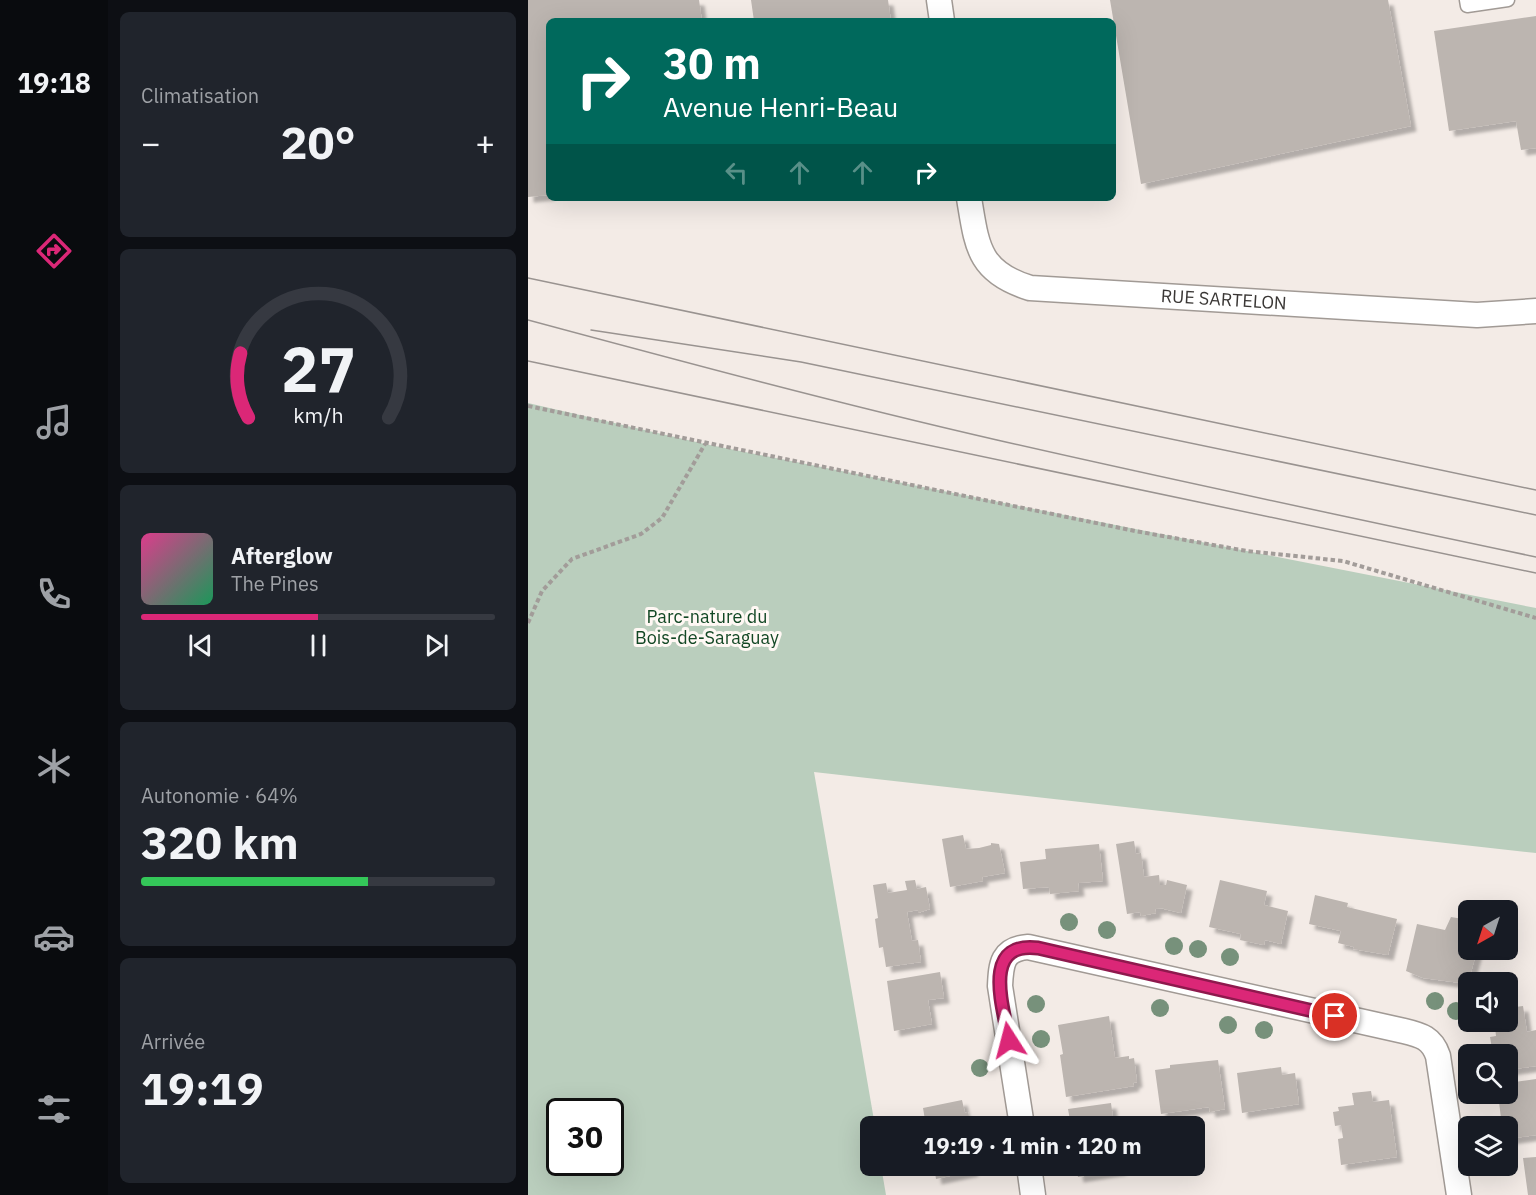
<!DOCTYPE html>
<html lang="fr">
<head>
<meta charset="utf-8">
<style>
  :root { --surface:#171b24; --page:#20242c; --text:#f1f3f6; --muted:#9ea1a6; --line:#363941; --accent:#db2777 }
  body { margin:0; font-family:"IBM Plex Sans",sans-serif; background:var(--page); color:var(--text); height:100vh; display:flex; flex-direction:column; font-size:22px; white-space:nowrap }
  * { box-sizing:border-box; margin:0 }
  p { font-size:20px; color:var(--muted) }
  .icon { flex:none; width:33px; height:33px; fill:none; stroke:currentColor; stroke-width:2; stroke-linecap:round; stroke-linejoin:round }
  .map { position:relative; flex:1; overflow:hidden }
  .side { display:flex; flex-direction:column; gap:12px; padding:12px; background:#0d0f14; width:420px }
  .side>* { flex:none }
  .banner { position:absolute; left:18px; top:18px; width:570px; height:183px; border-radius:9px; box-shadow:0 6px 24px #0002; background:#00695c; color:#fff; overflow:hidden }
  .needle { width:39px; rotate:219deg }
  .buttons { position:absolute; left:930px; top:900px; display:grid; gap:12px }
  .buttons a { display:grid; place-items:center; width:60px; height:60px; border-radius:9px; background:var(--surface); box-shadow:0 6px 24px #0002; font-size:30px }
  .speed { position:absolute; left:18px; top:1098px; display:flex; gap:12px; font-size:30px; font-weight:700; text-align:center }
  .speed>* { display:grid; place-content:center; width:78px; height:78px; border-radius:50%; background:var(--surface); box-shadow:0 6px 24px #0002; line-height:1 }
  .speed .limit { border:3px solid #111; border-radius:9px; background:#fff; color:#111 }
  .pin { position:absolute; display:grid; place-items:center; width:51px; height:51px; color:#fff; margin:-26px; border:3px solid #fff; border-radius:50%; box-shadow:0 2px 6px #0007 }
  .me { position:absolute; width:66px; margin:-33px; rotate:351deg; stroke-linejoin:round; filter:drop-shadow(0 0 4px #0008) }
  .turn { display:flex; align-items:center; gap:21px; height:126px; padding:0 18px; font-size:27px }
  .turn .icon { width:78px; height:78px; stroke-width:2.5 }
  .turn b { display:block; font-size:42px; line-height:51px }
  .lanes { display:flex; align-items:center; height:57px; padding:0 18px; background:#0003; justify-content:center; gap:30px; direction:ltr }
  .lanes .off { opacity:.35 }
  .big { font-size:45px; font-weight:700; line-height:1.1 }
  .side .tile { flex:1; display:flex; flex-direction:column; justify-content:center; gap:9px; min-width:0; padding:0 21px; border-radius:9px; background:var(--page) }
  .side .dial { align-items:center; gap:0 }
  .dial svg { height:156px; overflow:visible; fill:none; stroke:var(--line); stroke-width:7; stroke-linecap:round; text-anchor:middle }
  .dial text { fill:var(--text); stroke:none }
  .song { display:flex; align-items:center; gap:18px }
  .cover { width:72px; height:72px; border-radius:9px; background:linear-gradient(135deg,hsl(330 70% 55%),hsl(150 70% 35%)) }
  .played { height:6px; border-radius:3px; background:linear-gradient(90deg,var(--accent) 50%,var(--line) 50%) }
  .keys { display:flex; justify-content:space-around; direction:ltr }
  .heat { display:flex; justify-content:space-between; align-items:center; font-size:33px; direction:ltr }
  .charge { height:9px; border-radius:4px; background:linear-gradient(90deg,#34c759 64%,var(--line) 0) }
  .trip { position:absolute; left:332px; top:1116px; width:345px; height:60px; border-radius:9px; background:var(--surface); box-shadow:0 6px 24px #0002; font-weight:700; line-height:60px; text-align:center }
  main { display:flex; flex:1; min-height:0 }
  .tab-bar { display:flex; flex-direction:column; width:108px; justify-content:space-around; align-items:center; background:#090b0e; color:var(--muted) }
  .tab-bar .icon { width:42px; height:42px }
  .tab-bar .on { color:var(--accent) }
  .tab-bar b { font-size:27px; color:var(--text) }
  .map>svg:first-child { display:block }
  .green { fill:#bacebd; fill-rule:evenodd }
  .building { fill:#bcb5b0; filter:url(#shadow) }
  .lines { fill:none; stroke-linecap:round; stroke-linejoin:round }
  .service-casing { stroke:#a19a95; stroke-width:15 }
  .minor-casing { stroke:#a19a95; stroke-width:27 }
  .path { stroke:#a29c99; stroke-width:4; stroke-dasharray:4.5 3; stroke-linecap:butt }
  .service { stroke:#fff; stroke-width:12 }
  .minor { stroke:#fff; stroke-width:24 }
  .tram { stroke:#999390; stroke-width:1.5 }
  .tree { fill:#77917b }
  .route-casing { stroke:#8e194d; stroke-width:15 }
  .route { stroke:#db2777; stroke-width:10 }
  .labels { text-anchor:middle; stroke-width:6; stroke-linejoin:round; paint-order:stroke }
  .street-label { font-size:18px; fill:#3a3735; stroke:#fff8f4 }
  .park-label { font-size:18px; fill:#124724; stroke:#fff8f4 }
</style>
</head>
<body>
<main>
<nav class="tab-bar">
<b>19:18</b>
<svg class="icon on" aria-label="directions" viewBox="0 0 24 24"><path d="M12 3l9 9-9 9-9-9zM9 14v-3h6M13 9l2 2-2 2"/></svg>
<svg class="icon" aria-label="music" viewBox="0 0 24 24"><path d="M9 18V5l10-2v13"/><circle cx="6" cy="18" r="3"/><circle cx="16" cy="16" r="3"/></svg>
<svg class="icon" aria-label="phone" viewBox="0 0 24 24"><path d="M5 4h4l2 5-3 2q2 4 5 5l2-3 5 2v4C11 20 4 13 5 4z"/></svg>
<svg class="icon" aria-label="climate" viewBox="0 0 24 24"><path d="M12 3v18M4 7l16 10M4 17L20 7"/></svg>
<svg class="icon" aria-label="car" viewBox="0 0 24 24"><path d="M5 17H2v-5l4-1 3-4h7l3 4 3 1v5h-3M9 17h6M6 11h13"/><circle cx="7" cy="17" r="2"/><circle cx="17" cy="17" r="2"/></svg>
<svg class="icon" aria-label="filters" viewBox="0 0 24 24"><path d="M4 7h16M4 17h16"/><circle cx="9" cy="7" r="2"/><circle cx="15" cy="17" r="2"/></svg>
</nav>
<section class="side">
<div class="tile"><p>Climatisation</p>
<div class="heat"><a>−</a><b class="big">20°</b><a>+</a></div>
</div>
<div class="tile dial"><svg viewBox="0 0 100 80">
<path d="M14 69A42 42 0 1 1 86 69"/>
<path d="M14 69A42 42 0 0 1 10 36" stroke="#db2777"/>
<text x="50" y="56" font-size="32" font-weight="700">27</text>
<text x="50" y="72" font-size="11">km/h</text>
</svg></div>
<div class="tile">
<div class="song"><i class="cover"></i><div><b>Afterglow</b><p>The Pines</p></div></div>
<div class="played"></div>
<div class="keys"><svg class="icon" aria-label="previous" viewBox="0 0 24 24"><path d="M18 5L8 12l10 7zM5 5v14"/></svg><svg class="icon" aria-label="pause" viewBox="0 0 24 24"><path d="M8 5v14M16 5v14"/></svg><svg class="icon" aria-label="next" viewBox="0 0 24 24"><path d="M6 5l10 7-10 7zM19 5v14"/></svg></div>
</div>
<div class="tile"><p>Autonomie · 64%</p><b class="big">320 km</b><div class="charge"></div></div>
<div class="tile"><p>Arrivée</p><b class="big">19:19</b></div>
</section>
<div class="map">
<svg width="1008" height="1195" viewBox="0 0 1008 1195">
  <defs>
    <filter id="shadow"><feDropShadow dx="5.5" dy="5.5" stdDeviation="1.5" flood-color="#0004"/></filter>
  </defs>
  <rect width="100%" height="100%" fill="#f3ebe6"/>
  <path class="green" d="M0,403L177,444L1008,608V853L286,772L347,1126H342V1166H353L358,1195H0ZM32,1112H82V1162H32Z"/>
  <path class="building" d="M0,0H171L174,21H21V195L0,197Z
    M223,0H360L363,21H226Z
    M582,0H860L883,126L613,184Z
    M1008,16V148L993,150L988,121L921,131L906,31Z
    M435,835L438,849L451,848L463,845V843L471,844L477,873L454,877L455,881L422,887L414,839Z
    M606,841L608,854L613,853L616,877L631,875L632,885H638L639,880L659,885L653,913L636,909V908L627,909L628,913L613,916L612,912L599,914L588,844Z
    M571,844L575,881L550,883L551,891L522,894L521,887L495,889L492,862L518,859L517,849Z
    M387,880L389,889L398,887L402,909L390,913V910L379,912L384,941L390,940L393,962L358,967L355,947L351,948L347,919L350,918L345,885L358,883L360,893L379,890L377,881Z
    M692,880L739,891L736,905L760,911L753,944L737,940L736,945L712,940L713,934L681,927Z
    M787,895L820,903L819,907L869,919L860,955L825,949L826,947L810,943L813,931L781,924Z
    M923,917L935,919L933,928L940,930V950H949L940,984L895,978L878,971L889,924L917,930Z
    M412,972L416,998L400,1000L404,1024L366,1031L359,981Z
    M995,1006L999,1032L1008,1030V1066L980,1070V1054H965L962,1037L968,1036L967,1027L973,1026L972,1022H980V1008Z
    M581,1016L587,1058L601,1056V1059L606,1058L609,1082L605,1083L606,1086L538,1097L532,1055L535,1054L530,1025Z
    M690,1060L697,1109L682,1112L681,1107L633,1114L627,1070L642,1068V1065Z
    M753,1067L754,1075L767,1073L771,1104L714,1113L709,1073Z
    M1008,1079V1135L980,1139V1126H974L970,1094H980V1083Z
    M843,1091L845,1102L861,1100L869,1157L813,1165L810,1139L815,1138L813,1125L807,1126L805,1112L811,1111L810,1107L826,1105L824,1093Z
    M434,1100L437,1113L440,1112L443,1126H398L395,1108Z
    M583,1103L586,1126H543L540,1109Z
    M1008,1157V1195H1000L995,1158Z
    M406,1166H444L445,1171L408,1179Z
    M548,1166H592L593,1170L550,1177Z"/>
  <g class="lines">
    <g class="service-casing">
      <path id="service" d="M938,0L939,6L980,0"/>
    </g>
    <g class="minor-casing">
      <g id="minor">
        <path d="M411,0L414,21"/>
        <path id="s1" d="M441,198C449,246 450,272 502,288L949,315L1008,311"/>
        <path d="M494,1126L472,986C473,964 474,949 500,947L876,1031C893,1035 904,1038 910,1056L931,1195"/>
        <path d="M501,1166L505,1195"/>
      </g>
    </g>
    <path class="path" d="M0,406L607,531L719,551L815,561L1008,618
      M0,623L14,591L44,559L113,534L134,518L177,444"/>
    <use href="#service" class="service"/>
    <use href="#minor" class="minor"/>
    <path class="tram" d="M0,278L1008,490
      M0,320C156,362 312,404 469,440C648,481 828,519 1008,557
      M63,330L273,362L1008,515
      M0,361L1008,573"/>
  </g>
  <g class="tree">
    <circle cx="541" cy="922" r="9"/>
    <circle cx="579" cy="930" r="9"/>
    <circle cx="646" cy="946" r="9"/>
    <circle cx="670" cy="949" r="9"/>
    <circle cx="702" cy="957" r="9"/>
    <circle cx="907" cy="1001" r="9"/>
    <circle cx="508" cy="1004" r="9"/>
    <circle cx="632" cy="1008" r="9"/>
    <circle cx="928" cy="1011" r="9"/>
    <circle cx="700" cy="1025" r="9"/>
    <circle cx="736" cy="1030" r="9"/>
    <circle cx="513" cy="1039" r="9"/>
    <circle cx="452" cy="1068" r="9"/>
  </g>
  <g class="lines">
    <g class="route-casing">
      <path id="route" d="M481,1040C475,1006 453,941 510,948L807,1016"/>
    </g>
    <use href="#route" class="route"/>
  </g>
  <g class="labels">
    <g class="street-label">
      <text dy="6" stroke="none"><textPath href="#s1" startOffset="312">RUE SARTELON</textPath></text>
    </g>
    <g class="park-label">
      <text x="179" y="623">Parc-nature du<tspan x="179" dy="21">Bois-de-Saraguay</tspan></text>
    </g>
  </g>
</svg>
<div class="buttons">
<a><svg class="needle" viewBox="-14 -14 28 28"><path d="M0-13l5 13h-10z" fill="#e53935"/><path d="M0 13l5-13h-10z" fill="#9ea1a6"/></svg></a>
<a><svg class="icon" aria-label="sound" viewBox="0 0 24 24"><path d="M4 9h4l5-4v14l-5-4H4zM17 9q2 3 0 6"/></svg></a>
<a><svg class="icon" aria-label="search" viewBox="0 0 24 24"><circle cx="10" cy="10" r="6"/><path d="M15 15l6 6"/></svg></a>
<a><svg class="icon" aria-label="layers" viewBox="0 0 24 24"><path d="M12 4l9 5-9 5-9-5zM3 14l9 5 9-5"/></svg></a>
</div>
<div class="speed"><div class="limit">30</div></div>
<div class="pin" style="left:807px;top:1016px;background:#d93025"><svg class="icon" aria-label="arrive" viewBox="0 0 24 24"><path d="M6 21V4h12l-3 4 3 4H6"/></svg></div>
<svg class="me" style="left:481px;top:1040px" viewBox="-20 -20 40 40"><path d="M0-17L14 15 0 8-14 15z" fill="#db2777" stroke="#fff" stroke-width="4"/></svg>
<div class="trip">19:19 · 1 min · 120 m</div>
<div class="banner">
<div class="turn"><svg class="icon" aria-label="right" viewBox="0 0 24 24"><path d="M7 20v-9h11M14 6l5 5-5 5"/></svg><div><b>30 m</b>Avenue Henri-Beau</div></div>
<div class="lanes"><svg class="icon off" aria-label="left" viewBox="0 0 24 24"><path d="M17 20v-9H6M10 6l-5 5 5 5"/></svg><svg class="icon off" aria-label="ahead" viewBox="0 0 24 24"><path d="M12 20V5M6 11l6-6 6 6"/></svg><svg class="icon off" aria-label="ahead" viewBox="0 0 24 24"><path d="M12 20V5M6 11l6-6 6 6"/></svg><svg class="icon" aria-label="right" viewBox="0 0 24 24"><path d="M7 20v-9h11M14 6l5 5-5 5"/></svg></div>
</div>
</div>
</main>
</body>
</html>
